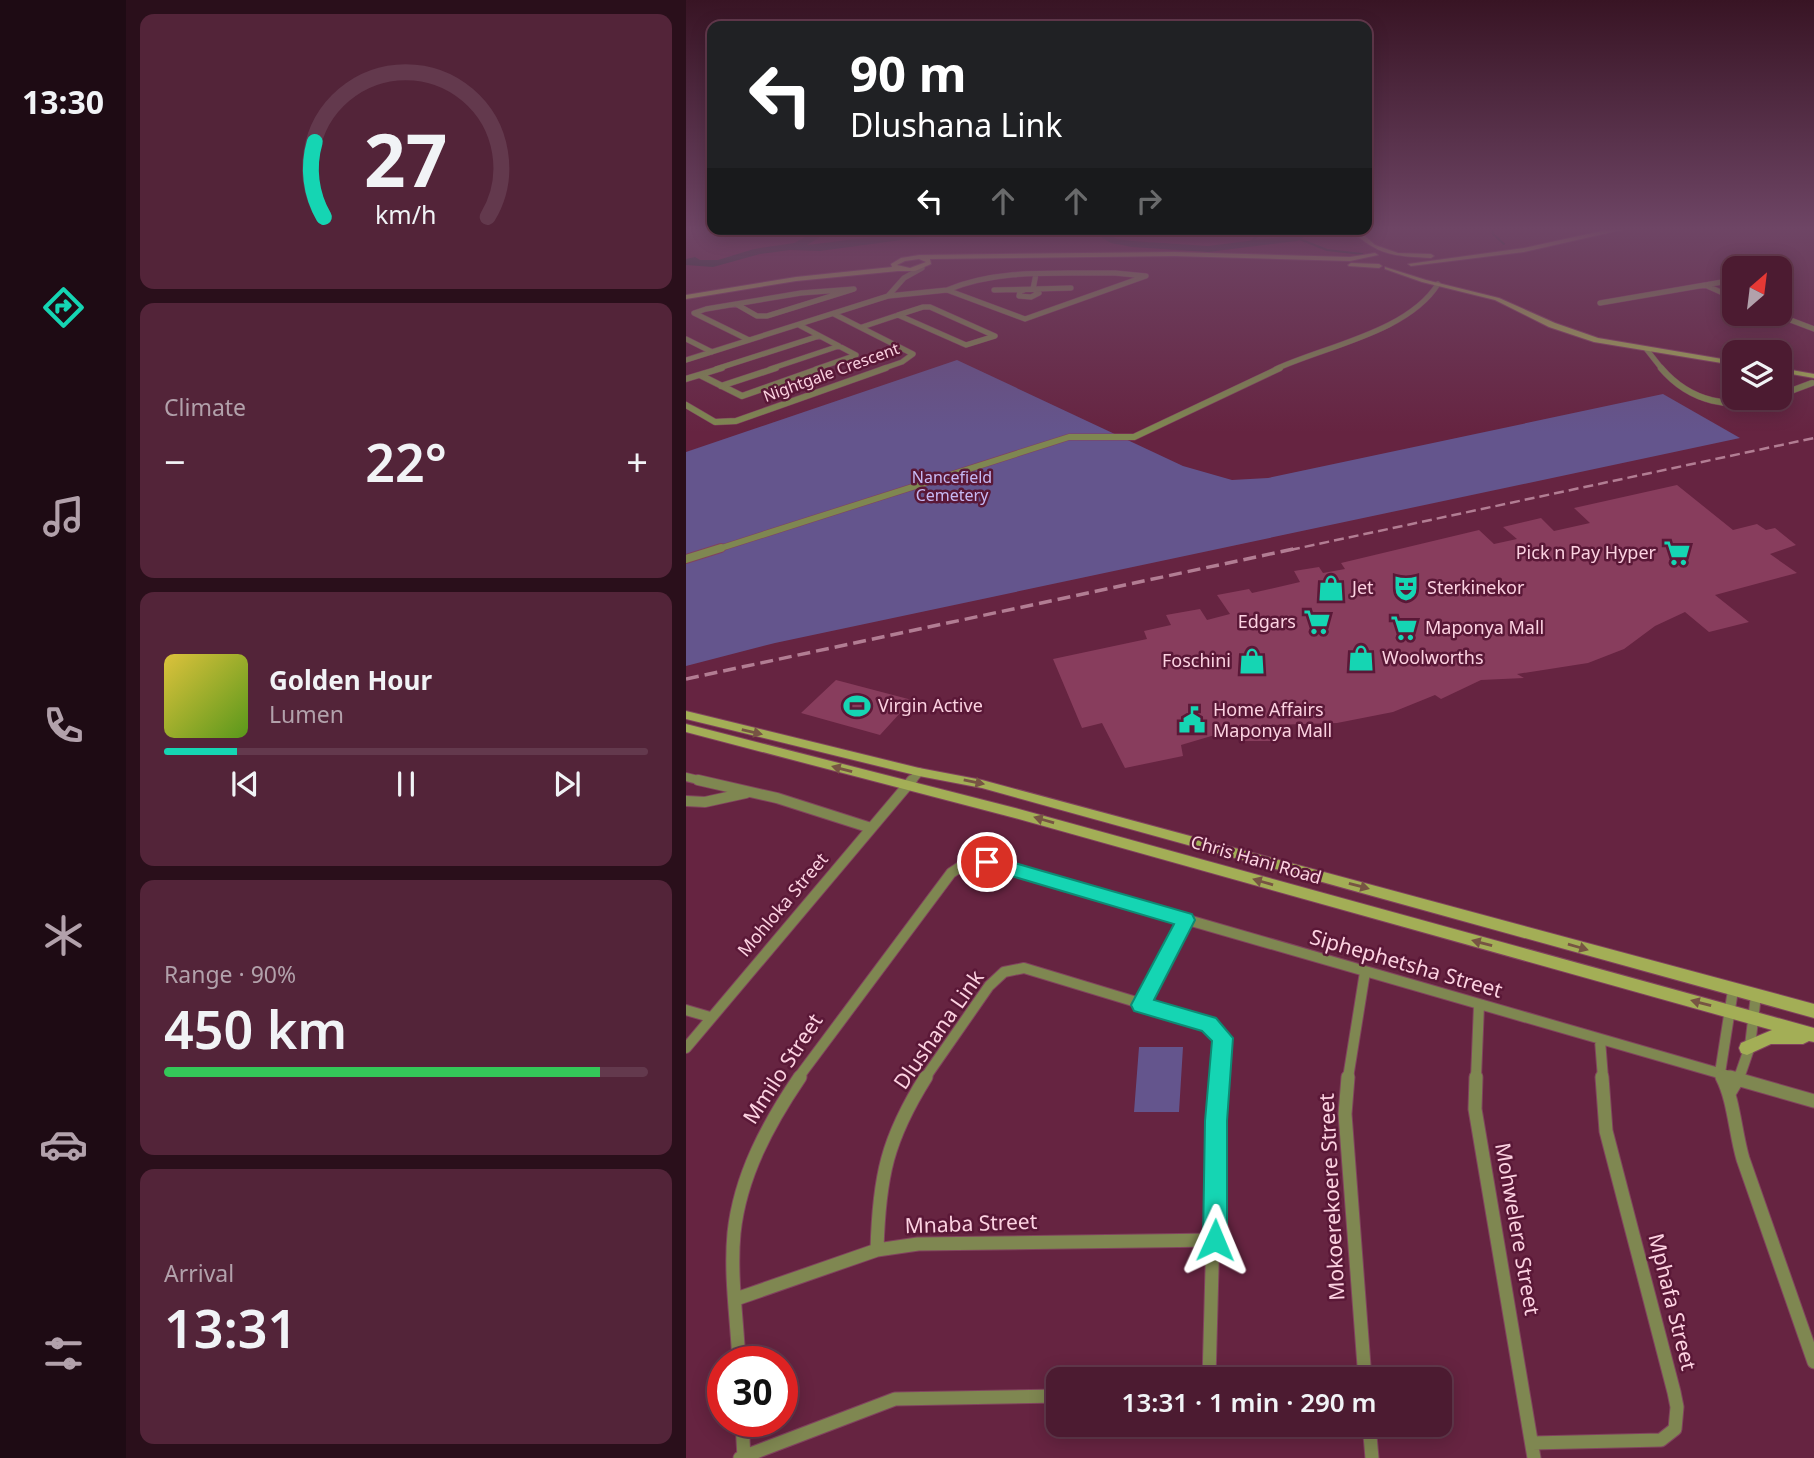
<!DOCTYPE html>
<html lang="en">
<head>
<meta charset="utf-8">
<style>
  :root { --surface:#4c1b31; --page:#532439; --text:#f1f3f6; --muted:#b2a1ab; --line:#63394d; --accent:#15d5b3 }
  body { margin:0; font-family:"Noto Sans",sans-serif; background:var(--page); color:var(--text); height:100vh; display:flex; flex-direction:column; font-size:26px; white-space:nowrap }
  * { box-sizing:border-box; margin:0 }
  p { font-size:23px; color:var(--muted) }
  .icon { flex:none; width:38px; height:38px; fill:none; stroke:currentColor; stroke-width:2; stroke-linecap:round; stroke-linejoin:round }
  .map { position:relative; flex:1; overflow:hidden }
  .panel { display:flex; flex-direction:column; gap:14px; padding:14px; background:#2a0f1b; width:560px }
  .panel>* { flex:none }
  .guide { position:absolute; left:21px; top:21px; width:665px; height:214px; border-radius:14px; box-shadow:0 4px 18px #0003,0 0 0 2px var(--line); background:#202124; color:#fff; overflow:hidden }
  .needle { width:46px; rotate:28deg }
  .tools { position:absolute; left:1036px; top:256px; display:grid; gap:14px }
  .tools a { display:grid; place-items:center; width:70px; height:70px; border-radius:14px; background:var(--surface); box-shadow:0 4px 18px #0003,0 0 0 2px var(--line); font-size:35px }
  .speed { position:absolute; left:21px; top:1346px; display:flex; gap:14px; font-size:35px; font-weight:700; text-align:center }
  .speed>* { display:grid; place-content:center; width:91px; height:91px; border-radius:50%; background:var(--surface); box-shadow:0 4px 18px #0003,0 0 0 2px var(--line); line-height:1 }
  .speed .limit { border:10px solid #d22; background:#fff; color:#111 }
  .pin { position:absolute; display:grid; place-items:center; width:60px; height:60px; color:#fff; margin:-30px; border:4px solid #fff; border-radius:50%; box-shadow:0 2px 7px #0007 }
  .me { position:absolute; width:77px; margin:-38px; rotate:1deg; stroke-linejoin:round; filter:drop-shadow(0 0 5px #0008) }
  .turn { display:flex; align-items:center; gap:24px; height:147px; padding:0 28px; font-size:32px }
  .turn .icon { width:91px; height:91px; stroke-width:2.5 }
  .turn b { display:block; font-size:49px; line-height:60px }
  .lanes { display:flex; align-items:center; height:66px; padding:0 28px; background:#0003; justify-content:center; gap:35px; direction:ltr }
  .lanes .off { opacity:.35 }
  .big { font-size:52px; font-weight:600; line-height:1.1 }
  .panel .widget { flex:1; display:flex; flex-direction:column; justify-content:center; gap:10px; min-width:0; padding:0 24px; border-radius:14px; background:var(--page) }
  .panel .dial { align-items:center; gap:0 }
  .dial svg { height:182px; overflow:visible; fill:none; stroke:var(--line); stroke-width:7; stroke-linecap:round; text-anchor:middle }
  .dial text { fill:var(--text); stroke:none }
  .song { display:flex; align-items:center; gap:21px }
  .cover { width:84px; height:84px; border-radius:10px; background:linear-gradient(135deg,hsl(50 70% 55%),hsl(90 70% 35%)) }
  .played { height:7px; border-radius:4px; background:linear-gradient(90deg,var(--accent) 15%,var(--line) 15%) }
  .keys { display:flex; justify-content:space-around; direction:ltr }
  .heat { display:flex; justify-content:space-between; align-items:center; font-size:38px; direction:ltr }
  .charge { height:10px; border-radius:5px; background:linear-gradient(90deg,#34c759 90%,var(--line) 0) }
  .trip { position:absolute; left:360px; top:1367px; width:406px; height:70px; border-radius:14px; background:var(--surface); box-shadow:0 4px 18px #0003,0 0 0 2px var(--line); font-weight:600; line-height:70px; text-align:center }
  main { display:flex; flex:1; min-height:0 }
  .menu { display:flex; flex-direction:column; width:126px; justify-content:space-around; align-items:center; background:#1e0b14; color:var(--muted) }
  .menu .icon { width:49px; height:49px }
  .menu .on { color:var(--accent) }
  .menu b { font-size:32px; color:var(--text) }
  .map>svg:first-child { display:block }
  .green { fill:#64558d }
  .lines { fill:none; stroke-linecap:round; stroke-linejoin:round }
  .stream { stroke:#10332b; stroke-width:2 }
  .river { fill:#10332b; fill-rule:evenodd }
  .building { fill:#883d5d }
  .minor-far4-casing { stroke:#81435e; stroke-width:6 }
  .minor-far3-casing { stroke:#81435e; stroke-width:7 }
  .minor-far2-casing { stroke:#81435e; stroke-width:10 }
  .minor-far1-casing { stroke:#81435e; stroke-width:12 }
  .minor-casing { stroke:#81435e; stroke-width:15 }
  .secondary-casing { stroke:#81435e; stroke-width:2 }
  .minor-far4 { stroke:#7f8751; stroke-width:5 }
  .minor-far3 { stroke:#7f8751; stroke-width:6 }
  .minor-far2 { stroke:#7f8751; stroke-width:8 }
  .minor-far1 { stroke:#7f8751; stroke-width:10 }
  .minor { stroke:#7f8751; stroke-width:13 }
  .secondary { fill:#a3ae56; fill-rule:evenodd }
  .rail-far1 { stroke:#b27d93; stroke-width:2.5; stroke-dasharray:10 5; stroke-linecap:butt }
  .rail { stroke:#b27d93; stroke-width:3.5; stroke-dasharray:13 6; stroke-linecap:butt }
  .oneway { fill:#775443 }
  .route { fill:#15d5b3; stroke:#0e8a74; stroke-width:2 }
  .labels { text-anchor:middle; stroke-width:5; stroke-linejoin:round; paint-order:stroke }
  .far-street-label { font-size:16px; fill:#fcd2e1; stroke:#5a1837 }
  .far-park-label { font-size:16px; fill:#c7b9f4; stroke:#5a1837 }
  .poi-label { font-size:18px; fill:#fcd2e1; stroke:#5a1837; text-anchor:start }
  .street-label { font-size:18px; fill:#fcd2e1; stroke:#5a1837 }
  .near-street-label { font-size:21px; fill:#fcd2e1; stroke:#5a1837 }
</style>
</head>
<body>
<main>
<nav class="menu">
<b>13:30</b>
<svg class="icon on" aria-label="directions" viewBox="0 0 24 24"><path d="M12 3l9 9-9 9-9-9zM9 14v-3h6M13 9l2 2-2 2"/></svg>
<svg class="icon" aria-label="music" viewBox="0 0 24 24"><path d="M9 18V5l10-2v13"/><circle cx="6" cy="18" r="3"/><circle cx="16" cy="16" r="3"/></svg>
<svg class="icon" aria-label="phone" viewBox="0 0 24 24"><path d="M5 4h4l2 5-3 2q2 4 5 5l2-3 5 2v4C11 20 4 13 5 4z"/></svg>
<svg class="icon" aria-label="climate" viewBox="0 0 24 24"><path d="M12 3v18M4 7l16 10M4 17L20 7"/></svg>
<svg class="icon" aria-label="car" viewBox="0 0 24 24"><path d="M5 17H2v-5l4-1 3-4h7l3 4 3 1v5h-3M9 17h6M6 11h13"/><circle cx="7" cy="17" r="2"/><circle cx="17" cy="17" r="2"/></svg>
<svg class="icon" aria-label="filters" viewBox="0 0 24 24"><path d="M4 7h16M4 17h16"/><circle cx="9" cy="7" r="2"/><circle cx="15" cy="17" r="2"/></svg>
</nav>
<section class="panel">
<div class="widget dial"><svg viewBox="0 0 100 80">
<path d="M14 69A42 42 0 1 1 86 69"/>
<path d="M14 69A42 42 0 0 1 10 36" stroke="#15d5b3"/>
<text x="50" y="56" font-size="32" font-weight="700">27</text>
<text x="50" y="72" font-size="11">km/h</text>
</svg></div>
<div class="widget"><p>Climate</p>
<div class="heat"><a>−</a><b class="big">22°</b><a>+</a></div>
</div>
<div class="widget">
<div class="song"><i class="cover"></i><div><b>Golden Hour</b><p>Lumen</p></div></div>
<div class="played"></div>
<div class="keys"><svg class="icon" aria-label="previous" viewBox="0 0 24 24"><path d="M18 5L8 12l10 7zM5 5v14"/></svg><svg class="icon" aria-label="pause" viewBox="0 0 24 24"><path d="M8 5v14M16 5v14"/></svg><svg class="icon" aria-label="next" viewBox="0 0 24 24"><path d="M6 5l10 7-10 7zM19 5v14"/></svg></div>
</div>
<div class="widget"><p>Range · 90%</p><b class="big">450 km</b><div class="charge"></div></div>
<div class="widget"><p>Arrival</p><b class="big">13:31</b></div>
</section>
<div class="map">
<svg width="1128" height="1458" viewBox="0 0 1128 1458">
  <rect width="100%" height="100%" fill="#662441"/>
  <path class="green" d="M271,360L497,466L546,480L582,478L977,394L1054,438L89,643L0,666V452Z
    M453,1047H497L493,1112H448Z"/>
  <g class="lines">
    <path class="stream" d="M806,227L807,234L818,244
      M434,229L452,235
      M348,232L359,229
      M620,234L630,229
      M611,238L641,250L676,254
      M565,242L570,237L594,229"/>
    <path class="river" d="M134,229H147L121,245L251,229H404L418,231L431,239L446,241L522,246L609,235L620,229H633L611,241L522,252L446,247L425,243L413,236L376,233L252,235L134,251L104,250L74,254L27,267L0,265V259L9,257L14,260H32L68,249L108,243Z"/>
  </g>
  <path class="building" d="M991,485L1047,530L1071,524L1080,530L1089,528L1110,545L1084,554L1111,573L1029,595L1063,622L1023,632L999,612L969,626L938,649L902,663L831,674L838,678L795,680L755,699L749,695L707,712L651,723L585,725L591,741H557L539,732L495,745L497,756L439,768L416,723L396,728L367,659L461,639L458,631L485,625L480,615L514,609L521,620L544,614L531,595L563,589L566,593L614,582L608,571L633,567L637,573L659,569L655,563L793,530L808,544L831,539L817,527L855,518L868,531L904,523L888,508Z
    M150,680L226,700L194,735L115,713Z"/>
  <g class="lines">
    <g class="minor-far4-casing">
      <path id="minor-far4" d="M429,273L460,276L339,319L261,290C314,268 373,274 429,273Z
        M1019,285L1048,298
        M308,290L385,288
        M338,290L334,291L333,296L345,297L353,293L347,289L350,274
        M202,296L261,290
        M914,303L1048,280
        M50,304L71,316H81L168,289L115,293L20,309L8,313L63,340
        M237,307H244L309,336L280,345L212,315Z
        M1086,313L1128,329
        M148,314L227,354L216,362L196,369
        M113,325L170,355L130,369
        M176,327L212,315
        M0,339L26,352
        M961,350L976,369
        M0,360L202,296L218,278L236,268
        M30,369L133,336
        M84,369L153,346
        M590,369C640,346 722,332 752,284"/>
    </g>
    <g class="minor-far3-casing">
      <path id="minor-far3" d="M975,368C1004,402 1045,411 1088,397
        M14,375L56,396L135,368
        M0,379L36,368
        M35,386L90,368
        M1094,395L1126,383
        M0,405L29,422L50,421L200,368
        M29,550L383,437H448L594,368"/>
    </g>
    <g class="minor-far2-casing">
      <path id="minor-far2" d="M0,559L35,548
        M0,777L20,782
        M225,782L233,772"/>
    </g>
    <g class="minor-far1-casing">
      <path id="minor-far1" d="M12,780L91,798L185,828
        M0,801L19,802L60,793
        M455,1005L499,920
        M0,1010L24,1017
        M914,1040L917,1078
        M0,1048L226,780
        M112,1078L265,873L283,861L301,862L1050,1078
        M239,1078L303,986L318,972L338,968L523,1024C542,1039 536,1056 534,1078
        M662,1078L679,972
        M790,1078L793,1005
        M1037,1078L1034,1073L1047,990
        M1053,1078L1064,1046L1070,995"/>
    </g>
    <g class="minor-casing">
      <path id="minor" d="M662,1077L659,1114L679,1379
        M790,1077L789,1109L848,1458
        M1036,1077C1048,1100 1049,1132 1057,1159L1128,1362
        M1044,1077L1128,1101
        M1044,1092L1053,1077
        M191,1250C193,1177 201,1139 240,1077
        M50,1299L191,1250L232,1244L529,1240
        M53,1362C51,1319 44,1276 48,1233C54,1176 82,1124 114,1077
        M523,1379L530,1121L534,1077
        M56,1421L58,1458
        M683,1424L686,1458
        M846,1443L975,1440L989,1429L991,1407L988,1392L920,1131L916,1077
        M54,1458L209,1399L373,1396"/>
    </g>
    <g class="secondary-casing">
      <path id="secondary" d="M934,227H948L838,252L725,266L722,264L838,248Z
        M664,229H671L689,245L712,253L745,254L748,256L745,258C708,256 692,256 664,229Z
        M488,252L664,257L689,253L692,255L664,261L488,256L244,259L245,264L229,271H212L110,281L0,299V295L110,277L206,267L205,264L215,258L233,255ZM233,259L240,262L224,268L211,265L219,261Z
        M665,263L693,264L696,266L693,268L663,266L662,265Z
        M699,267L740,280L813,298L869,323L912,338L1048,361V365L908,342L863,327L809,300L736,282L699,269Z
        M1094,368L1128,374V378L1094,372Z
        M0,711L233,768L296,780L1128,1004V1018L296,788L233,776L0,719Z
        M0,724L329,808L1128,1028V1042L1123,1041L1117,1044H1085L1061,1055L1055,1053L1053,1048L1055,1043L1086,1030L329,818L0,732Z"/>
    </g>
    <use href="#minor-far4" class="minor-far4"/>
    <use href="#minor-far3" class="minor-far3"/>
    <use href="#minor-far2" class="minor-far2"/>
    <use href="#minor-far1" class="minor-far1"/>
    <use href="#minor" class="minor"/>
    <use href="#secondary" class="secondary"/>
    <path class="rail-far1" d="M604,550L1128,438"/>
    <path class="rail" d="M0,679L612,548"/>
  </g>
  <defs><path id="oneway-solid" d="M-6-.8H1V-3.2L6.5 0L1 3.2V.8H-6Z" transform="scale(1.75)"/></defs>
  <g class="oneway">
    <use href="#oneway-solid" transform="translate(66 732) rotate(13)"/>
    <use href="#oneway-solid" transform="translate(156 769) rotate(-165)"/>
    <use href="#oneway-solid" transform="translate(288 782) rotate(11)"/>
    <use href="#oneway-solid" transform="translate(358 820) rotate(-164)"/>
    <use href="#oneway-solid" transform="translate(577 882) rotate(-164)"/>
    <use href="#oneway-solid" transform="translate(673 886) rotate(15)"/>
    <use href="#oneway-solid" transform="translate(796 943) rotate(-165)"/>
    <use href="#oneway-solid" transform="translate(892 947) rotate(16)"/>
    <use href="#oneway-solid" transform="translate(1015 1003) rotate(-165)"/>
  </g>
  <linearGradient id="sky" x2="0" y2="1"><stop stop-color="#381424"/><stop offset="0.53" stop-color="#6e4565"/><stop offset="1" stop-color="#6e4565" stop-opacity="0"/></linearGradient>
  <rect width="1128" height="432" fill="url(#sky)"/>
  <path class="route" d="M301,855L506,914L509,920L468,1000L530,1018L547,1038L541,1121V1240L537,1248L529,1252L520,1248L517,1240L519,1121L526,1041L516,1031L448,1011L445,1005L488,924L295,867L292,862L295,857Z"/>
  <defs>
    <g id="supermarket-bare" transform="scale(2.1)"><path d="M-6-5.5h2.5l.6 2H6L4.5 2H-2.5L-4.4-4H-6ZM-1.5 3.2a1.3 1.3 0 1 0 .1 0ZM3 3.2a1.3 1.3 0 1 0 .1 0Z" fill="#15d5b3" stroke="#5a1837" stroke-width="2.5" paint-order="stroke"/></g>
    <g id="shop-bare" transform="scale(2.1)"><path d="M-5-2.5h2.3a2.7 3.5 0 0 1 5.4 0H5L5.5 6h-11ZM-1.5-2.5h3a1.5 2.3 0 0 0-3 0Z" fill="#15d5b3" stroke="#5a1837" stroke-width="2.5" paint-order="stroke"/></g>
    <g id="theatre-bare" transform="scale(2.1)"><path d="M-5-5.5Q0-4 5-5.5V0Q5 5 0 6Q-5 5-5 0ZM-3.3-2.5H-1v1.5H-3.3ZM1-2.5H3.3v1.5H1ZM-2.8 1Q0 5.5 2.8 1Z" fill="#15d5b3" stroke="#5a1837" stroke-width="2.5" paint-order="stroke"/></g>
    <g id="stadium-bare" transform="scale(2.1)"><path d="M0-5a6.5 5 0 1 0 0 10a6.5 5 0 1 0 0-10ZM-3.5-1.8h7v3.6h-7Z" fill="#15d5b3" stroke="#5a1837" stroke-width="2.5" paint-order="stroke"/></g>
    <g id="civic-bare" transform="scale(2.1)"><path d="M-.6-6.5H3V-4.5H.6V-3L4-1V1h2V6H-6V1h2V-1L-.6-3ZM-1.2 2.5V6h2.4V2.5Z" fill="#15d5b3" stroke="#5a1837" stroke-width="2.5" paint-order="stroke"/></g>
  </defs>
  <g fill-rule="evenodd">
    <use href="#supermarket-bare" x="991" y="553"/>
    <use href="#shop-bare" x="645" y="588"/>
    <use href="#theatre-bare" x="720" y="588"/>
    <use href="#supermarket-bare" x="631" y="622"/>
    <use href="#supermarket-bare" x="718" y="628"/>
    <use href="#shop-bare" x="675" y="658"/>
    <use href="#shop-bare" x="566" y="661"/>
    <use href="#stadium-bare" x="171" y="706"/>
    <use href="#civic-bare" x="506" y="720"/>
  </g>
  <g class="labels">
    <g class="far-street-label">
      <text transform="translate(145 372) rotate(-20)" y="6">Nightgale Crescent</text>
    </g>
    <g class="far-park-label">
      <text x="266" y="483">Nancefield<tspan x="266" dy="18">Cemetery</tspan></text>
    </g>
    <g class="poi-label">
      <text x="970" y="559" text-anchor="end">Pick n Pay Hyper</text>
      <text x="666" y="594">Jet</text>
      <text x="741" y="594">Sterkinekor</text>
      <text x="610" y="628" text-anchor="end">Edgars</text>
      <text x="739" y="634">Maponya Mall</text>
      <text x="696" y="664">Woolworths</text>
      <text x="545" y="667" text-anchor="end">Foschini</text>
      <text x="192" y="712">Virgin Active</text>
      <text x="527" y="716">Home Affairs<tspan x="527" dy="21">Maponya Mall</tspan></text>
    </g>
    <g class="street-label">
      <text transform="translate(570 860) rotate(16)" y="6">Chris Hani Road</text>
      <text transform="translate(97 905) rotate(-50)" y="6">Mohloka Street</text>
    </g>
    <g class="near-street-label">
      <text transform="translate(720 964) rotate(16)" y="7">Siphephetsha Street</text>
      <text transform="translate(253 1030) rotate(-55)" y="7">Dlushana Link</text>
      <text transform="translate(97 1069) rotate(-57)" y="7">Mmilo Street</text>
      <text transform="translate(646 1197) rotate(-93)" y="7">Mokoerekoere Street</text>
      <text transform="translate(285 1224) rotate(-2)" y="7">Mnaba Street</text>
      <text transform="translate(831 1229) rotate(80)" y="7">Mohwelere Street</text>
      <text transform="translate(986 1302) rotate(76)" y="7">Mphafa Street</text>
    </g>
  </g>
</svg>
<div class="tools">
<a><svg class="needle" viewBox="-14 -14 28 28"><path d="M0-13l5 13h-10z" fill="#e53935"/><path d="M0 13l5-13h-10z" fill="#b2a1ab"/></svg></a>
<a><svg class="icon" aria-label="layers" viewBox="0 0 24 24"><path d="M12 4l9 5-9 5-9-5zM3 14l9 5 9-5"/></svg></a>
</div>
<div class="speed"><div class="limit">30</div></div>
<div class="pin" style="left:301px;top:862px;background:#d93025"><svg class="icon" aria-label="arrive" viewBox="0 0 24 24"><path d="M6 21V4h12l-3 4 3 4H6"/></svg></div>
<svg class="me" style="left:529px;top:1240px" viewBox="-20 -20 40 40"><path d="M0-17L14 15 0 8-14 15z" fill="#15d5b3" stroke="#fff" stroke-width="4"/></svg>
<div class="trip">13:31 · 1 min · 290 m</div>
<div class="guide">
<div class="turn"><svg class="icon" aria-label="left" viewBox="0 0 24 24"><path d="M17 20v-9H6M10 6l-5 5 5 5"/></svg><div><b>90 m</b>Dlushana Link</div></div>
<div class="lanes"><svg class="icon" aria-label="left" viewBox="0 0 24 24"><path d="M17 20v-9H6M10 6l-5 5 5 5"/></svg><svg class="icon off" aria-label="ahead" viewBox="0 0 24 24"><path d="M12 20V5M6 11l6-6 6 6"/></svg><svg class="icon off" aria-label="ahead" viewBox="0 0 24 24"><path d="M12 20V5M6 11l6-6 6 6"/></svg><svg class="icon off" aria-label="right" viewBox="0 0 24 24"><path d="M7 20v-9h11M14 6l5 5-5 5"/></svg></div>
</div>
</div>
</main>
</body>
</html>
